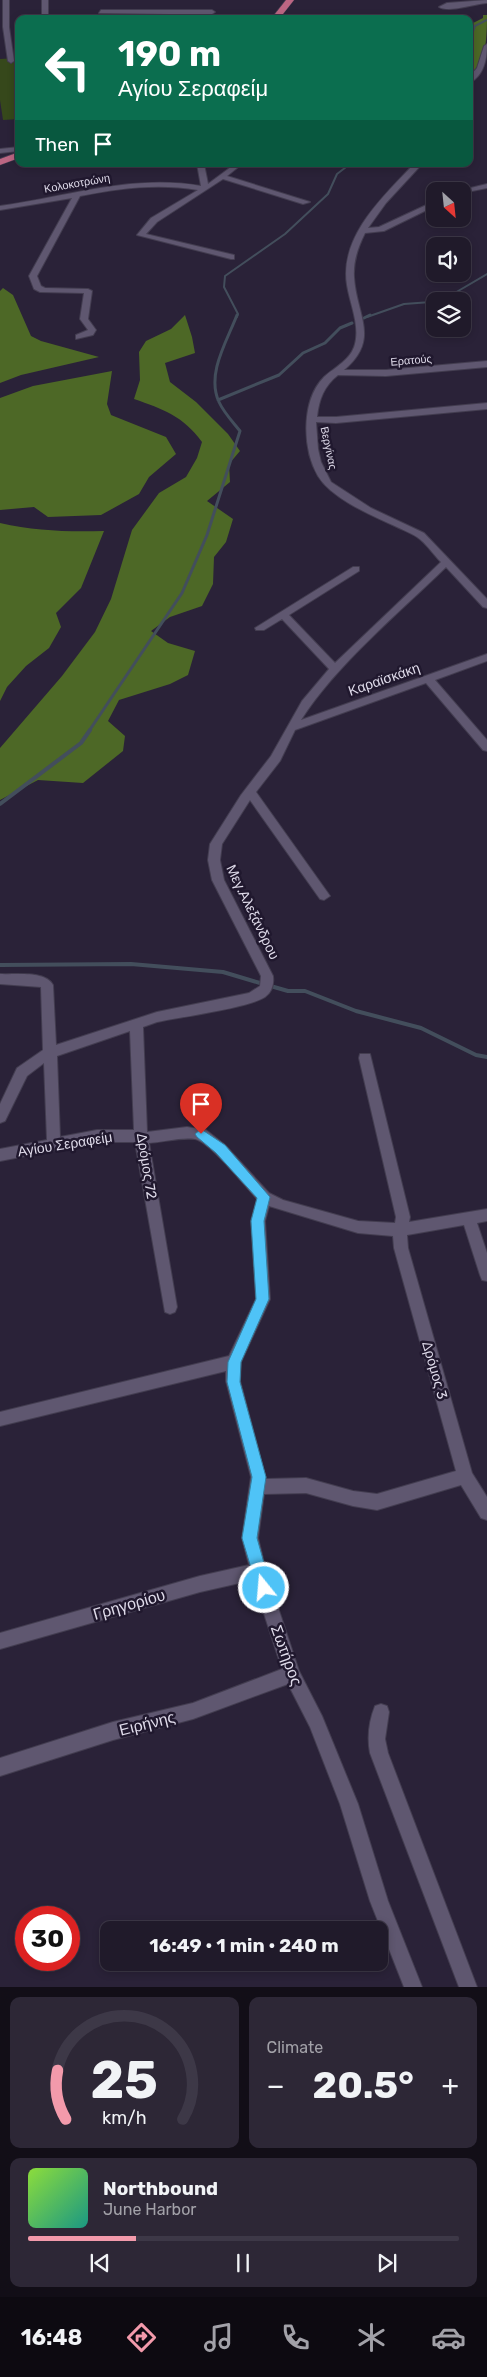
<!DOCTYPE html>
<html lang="en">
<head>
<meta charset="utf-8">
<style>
  :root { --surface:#201a2a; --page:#2d2736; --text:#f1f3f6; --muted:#a2a1a8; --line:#3d3847; --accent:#f39aab }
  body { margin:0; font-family:Rubik,sans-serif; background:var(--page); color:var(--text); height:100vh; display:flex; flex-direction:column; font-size:19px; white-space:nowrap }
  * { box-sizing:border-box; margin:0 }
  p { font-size:16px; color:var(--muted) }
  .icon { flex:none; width:28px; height:28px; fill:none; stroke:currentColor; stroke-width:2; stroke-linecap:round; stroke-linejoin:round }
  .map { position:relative; height:1987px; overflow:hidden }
  .drawer { display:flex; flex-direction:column; gap:10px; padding:10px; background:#120e17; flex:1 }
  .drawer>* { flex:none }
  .guide { position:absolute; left:15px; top:15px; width:458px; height:152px; border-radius:10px; box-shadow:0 2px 8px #0003,0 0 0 1px var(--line); background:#0b6e4f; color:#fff; overflow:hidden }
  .needle { width:32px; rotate:153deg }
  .buttons { position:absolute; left:426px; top:182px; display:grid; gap:10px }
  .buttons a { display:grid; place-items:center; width:45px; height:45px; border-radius:10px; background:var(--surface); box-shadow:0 2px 8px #0003,0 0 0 1px var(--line); font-size:25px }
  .speed { position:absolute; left:15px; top:1906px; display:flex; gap:10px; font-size:25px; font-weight:700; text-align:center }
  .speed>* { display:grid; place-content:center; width:65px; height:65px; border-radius:50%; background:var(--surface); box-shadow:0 2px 8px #0003,0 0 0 1px var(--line); line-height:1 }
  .speed .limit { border:8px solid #d22; background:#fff; color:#111 }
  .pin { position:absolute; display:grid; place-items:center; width:42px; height:42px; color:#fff; margin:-51px -21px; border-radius:50% 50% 50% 0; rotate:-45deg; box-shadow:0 0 5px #0007 }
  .pin .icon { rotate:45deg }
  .me { position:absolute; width:55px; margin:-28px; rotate:343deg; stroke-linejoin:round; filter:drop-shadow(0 0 4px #0008) }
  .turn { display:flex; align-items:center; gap:18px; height:105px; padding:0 20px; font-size:22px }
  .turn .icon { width:65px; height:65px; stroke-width:2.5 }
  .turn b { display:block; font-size:35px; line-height:42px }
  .then { display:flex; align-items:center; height:48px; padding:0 20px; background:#0003; gap:10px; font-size:19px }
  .big { font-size:38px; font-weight:700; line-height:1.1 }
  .drawer .widget { flex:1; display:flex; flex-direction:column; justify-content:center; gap:8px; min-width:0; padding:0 18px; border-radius:10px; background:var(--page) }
  .drawer .dial { align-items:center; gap:0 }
  .dial svg { height:130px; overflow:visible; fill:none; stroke:var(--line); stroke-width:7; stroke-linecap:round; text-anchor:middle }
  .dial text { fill:var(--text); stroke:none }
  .song { display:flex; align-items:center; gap:15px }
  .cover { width:60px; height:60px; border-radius:8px; background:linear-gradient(135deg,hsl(90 70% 55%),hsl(170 70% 35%)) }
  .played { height:5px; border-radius:2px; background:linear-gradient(90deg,var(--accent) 25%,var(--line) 25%) }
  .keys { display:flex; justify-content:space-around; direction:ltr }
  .heat { display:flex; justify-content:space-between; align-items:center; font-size:28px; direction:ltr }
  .drawer .tiles { flex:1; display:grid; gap:10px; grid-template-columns:1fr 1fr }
  .widget:last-child { grid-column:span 2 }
  .trip { position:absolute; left:100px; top:1921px; width:288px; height:50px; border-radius:10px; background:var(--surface); box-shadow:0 2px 8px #0003,0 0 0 1px var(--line); font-weight:700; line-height:50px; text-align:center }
  .tabs { display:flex; height:80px; justify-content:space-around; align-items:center; background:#0d0a11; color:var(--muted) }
  .tabs .icon { width:35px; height:35px }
  .tabs .current { color:var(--accent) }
  .tabs b { font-size:22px; color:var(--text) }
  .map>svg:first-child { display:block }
  .green { fill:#36481b }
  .forest { fill:#4d6826 }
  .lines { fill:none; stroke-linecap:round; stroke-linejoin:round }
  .stream-far2 { stroke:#434e5c; stroke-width:2 }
  .stream-far1 { stroke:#434e5c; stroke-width:3 }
  .stream { stroke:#434e5c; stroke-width:4 }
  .minor-casing { stroke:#433d50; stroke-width:2 }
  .major-casing { stroke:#433d50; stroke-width:1 }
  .minor { fill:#5f5770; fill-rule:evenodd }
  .major { fill:#bc6683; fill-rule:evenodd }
  .route { fill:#4fc3f7; stroke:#337fa1 }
  .labels { text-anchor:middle; stroke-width:5; stroke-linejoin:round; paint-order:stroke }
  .far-street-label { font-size:11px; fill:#dfdbea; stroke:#20182e }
  .street-label { font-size:14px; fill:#dfdbea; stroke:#20182e }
  .near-street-label { font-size:16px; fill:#dfdbea; stroke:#20182e }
</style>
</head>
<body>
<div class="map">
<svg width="487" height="1987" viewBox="0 0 487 1987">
  <rect width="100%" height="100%" fill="#2a2238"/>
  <path class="green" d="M19,58V119L3,120L0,100V59Z"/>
  <path class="forest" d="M483,15H487C487,30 487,72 469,73V25L483,18Z
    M3,288L13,295L31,336L41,341L99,357L21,375L0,383V291Z
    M185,315L192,337L195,353L165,363L170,382L196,402L228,434L240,451L229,464L230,482L207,501L233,519L226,542L214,557L213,584L202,606L170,617L151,631L168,643L195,651L188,675L170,684L119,700L108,721L125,736L123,751L83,783L38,780L0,800V748L62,676L95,632L111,599L132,530L159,493L186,477L197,458L202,442C183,416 163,409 134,399L140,380L139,352L146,341L171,329Z
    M112,371L107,404L111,415L166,437L176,454L149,477L139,494L101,515L48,517L34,507L0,510V398L33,386Z
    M0,523C35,531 68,532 104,531L81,588L56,613L61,627L49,648L26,666L7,687L0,701Z"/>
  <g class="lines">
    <path class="stream-far2" d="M469,43L475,26L487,20
      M237,317L238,314L224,287L225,276L285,234L328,194L337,174L350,164
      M367,317L404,304L431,302L453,294L487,274"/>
    <path class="stream-far1" d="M364,318L370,315
      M218,400L279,375L303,353L325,343L340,328L352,323
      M89,731L182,593L207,535L240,431C233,422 224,413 219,402C206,374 227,341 237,315"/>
    <path class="stream" d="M0,804L81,743L90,730
      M0,965L131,964L223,972L260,983
      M274,987L288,991H305L356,1011L421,1028L476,1055L487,1057"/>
    <g class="minor-casing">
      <path id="minor" d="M3,0H9V27L14,61L11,63L8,61L3,27Z
        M42,0H48V19H42Z
        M487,0V3C473,4 449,13 439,7L447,3Z
        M101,10H212L215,12L212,14H174L176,19H170L168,14L99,13Z
        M487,44C487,59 484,76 469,83V77L477,68L484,46Z
        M19,147V151L0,153V149Z
        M197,164H204L208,184L235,164H242L227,176L310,202L303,204L223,179L157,222L146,234L234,255V259H231L137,235L151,218L198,190C158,183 120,188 80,196L37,276L41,286L45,288L88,289L92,291L88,319L96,330L93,335L76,339V335L88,330L80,319L84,293L40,292L34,289L29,276L72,198L0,210V206C67,197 132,174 201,186Z
        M414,164H422L386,203L368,228L379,227L435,201V206L384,231L365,233C358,247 353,261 354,277C356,315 381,339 344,370H386L487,361V367L386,376L338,375C324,386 319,399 317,417H336L487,403V409L336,423L316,422L318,449L321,462L331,482L371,508L424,533L487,599V608L483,607L446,567C399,613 336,665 301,720L487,654V661L435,680L487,740V751L483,750L426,683L295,730L280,761L256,792L330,896L324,900L320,899L250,800L222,844L220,860L224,880L273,976C274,984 272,992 265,997C248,1008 180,1017 157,1022L143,1027L147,1132L187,1127L206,1130L225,1145L269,1193L283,1200L358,1221L395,1223L396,1217L359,1058L360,1054H370L371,1058L410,1217L409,1222L487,1209V1221L477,1223L487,1253V1281L482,1280L480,1275L464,1225L407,1235L408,1248L472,1473L487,1497V1520L481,1518L461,1485L377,1510L353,1506L306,1493L264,1494L258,1538L266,1571L299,1671L322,1716L358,1804L388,1901L422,1987H404L370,1901L340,1804L310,1727L288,1684L193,1719L113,1740L0,1776V1758L113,1722L193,1703L282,1669L253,1580L200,1592L0,1649V1633L200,1576L249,1565L242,1538L251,1477L226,1381V1371L0,1426V1412L229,1356L256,1299L251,1221L257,1199C245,1186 210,1142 195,1139C181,1137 164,1142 149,1143L177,1307L175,1312L170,1314L165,1312L135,1142H97L0,1161V1149L47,1140L44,1063L27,1076L5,1121L0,1123V1104L17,1068L43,1050L41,987L0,984V974C14,975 45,970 53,985L56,1045L157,1012L249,993L260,986L261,976L212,880L208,860L210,844L241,795L271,756L302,701L329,669L282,619L264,630H256L255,628L353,567H359V571L289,615L335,663L441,562C433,554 426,543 417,537C411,533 403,530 397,527C373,516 332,499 318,476C302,449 301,400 324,377C335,367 351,360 355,344C360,325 350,304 347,285C339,236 384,196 414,164ZM130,1031L134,1130H97L60,1137L57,1056ZM269,1206L358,1233L393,1236L394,1248L456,1471L377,1494L353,1491L306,1478L266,1479L240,1381L241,1362L270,1299L265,1221Z
        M487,184V188L462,193V191H458Z
        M381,1704L387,1706L389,1712L385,1739L388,1753L477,1987H459L370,1753C367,1737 369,1721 375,1706Z"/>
    </g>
    <g class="major-casing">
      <path id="major" d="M286,0H294L279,19H271Z
        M19,152V158L0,165V159Z"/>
    </g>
    <use href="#minor" class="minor"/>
    <use href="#major" class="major"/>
  </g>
  <path class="route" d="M201,1129L225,1145L270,1197L264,1221L269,1299L241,1362L240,1382L266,1477L257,1538L271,1588L269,1593L264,1595L259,1593L257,1588L242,1538L252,1477L227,1382L228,1362L256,1299L251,1221L257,1198L216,1153L197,1137L195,1134Z"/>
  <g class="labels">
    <g class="far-street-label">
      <text transform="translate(77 183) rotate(-10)" y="4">Κολοκοτρώνη</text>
      <text transform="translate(411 360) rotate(-5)" y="4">Ερατούς</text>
      <text transform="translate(329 448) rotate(78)" y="4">Βεργίνας</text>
    </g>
    <g class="street-label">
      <text transform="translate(384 679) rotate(-19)" y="5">Καραϊσκάκη</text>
      <text transform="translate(253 912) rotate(64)" y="5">Μεγ.Αλεξάνδρου</text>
      <text transform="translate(65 1144) rotate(-9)" y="5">Αγίου Σεραφείμ</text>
      <text transform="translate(147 1166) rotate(81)" y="5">Δρόμος 72</text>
      <text transform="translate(435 1370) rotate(74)" y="5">Δρόμος 3</text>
    </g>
    <g class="near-street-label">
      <text transform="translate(129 1604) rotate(-16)" y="6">Γρηγορίου</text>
      <text transform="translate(287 1655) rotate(70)" y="6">Σωτήρος</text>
      <text transform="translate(147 1723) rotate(-14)" y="6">Ειρήνης</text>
    </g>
  </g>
</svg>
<div class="buttons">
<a><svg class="needle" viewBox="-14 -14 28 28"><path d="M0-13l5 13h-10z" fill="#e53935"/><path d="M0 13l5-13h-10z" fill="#a2a1a8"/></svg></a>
<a><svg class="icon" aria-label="sound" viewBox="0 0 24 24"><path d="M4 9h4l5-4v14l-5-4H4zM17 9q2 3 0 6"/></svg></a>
<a><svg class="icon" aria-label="layers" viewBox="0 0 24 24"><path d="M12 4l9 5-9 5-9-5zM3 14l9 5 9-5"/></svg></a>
</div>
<div class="speed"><div class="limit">30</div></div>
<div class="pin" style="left:201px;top:1134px;background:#d93025"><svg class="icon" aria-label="arrive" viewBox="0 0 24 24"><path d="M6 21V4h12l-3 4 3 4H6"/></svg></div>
<svg class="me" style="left:264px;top:1588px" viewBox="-20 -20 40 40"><circle r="17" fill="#4fc3f7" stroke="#fff" stroke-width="3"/><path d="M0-11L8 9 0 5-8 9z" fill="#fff"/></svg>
<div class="trip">16:49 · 1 min · 240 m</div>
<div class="guide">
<div class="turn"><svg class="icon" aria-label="left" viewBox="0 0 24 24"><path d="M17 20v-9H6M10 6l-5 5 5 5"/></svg><div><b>190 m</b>Αγίου Σεραφείμ</div></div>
<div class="then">Then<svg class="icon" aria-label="arrive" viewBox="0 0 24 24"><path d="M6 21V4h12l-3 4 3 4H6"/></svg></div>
</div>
</div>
<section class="drawer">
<div class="tiles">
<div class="widget dial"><svg viewBox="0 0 100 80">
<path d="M14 69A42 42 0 1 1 86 69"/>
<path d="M14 69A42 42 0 0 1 9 39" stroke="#f39aab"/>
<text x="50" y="56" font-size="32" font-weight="700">25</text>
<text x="50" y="72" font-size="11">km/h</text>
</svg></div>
<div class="widget"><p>Climate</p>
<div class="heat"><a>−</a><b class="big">20.5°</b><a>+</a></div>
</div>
<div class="widget">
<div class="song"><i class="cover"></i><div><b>Northbound</b><p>June Harbor</p></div></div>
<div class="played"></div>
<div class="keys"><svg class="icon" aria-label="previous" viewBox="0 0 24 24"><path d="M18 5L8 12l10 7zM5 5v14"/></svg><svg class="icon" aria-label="pause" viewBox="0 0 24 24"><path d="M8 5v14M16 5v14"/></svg><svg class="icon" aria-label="next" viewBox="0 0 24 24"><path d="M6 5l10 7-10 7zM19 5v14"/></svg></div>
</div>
</div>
</section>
<nav class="tabs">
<b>16:48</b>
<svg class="icon current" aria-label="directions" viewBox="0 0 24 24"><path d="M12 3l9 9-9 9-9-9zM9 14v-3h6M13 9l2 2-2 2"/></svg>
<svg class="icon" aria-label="music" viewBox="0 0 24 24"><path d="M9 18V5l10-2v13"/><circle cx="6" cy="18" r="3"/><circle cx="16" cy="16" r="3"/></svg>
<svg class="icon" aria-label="phone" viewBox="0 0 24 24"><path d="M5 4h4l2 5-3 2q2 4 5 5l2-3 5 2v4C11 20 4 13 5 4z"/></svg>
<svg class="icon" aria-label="climate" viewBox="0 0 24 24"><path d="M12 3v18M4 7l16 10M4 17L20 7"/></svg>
<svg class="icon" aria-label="car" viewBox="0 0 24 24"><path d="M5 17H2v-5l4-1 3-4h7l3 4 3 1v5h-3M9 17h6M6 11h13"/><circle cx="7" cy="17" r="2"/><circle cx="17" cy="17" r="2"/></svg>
</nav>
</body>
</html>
